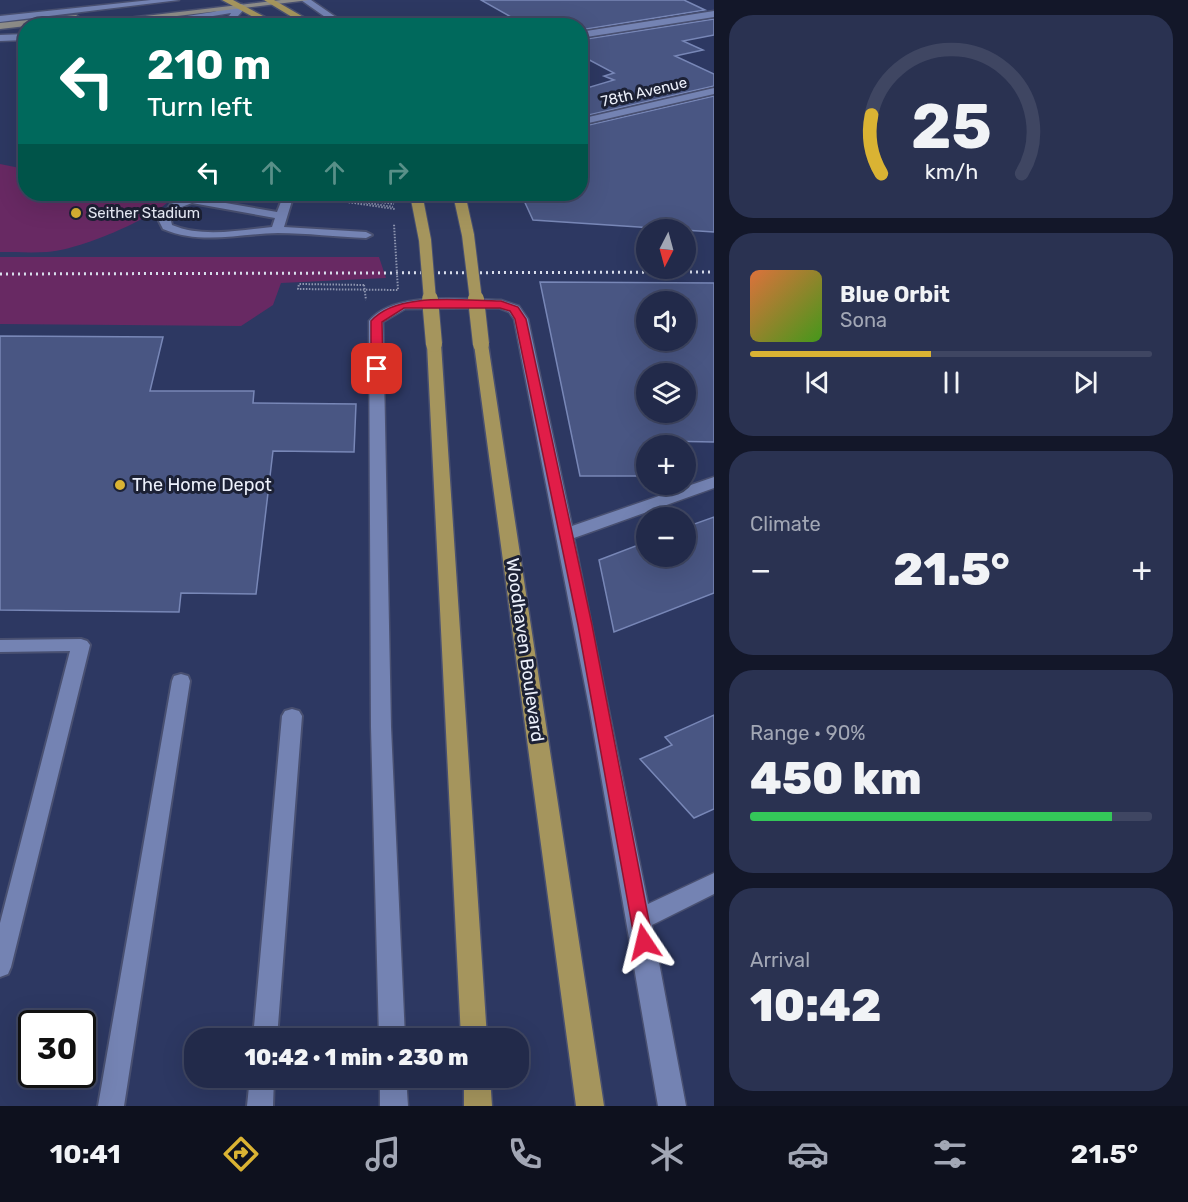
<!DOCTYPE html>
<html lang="en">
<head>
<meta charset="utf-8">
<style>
  :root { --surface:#222a4a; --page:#2a3251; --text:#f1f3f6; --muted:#a2a7b5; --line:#3f4662; --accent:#dab333 }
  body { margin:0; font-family:Rubik,sans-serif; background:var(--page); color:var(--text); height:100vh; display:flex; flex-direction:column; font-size:22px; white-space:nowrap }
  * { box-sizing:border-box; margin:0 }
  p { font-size:20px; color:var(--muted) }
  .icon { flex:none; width:33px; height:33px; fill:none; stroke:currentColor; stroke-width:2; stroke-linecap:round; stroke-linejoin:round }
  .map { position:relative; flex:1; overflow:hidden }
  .details { display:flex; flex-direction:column; gap:15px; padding:15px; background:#131729; width:474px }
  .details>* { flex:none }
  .guide { position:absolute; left:18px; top:18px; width:570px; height:183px; border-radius:24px; box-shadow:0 6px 24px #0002,0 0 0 2px var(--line); background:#00695c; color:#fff; overflow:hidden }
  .needle { width:39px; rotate:186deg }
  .tools { position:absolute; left:636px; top:219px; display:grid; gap:12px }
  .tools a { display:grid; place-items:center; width:60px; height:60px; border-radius:50%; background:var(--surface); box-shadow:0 6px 24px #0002,0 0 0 2px var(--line); font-size:30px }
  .speed { position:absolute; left:18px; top:1010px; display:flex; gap:12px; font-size:30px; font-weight:700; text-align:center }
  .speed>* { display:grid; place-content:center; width:78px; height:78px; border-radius:50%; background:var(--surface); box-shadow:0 6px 24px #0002,0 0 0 2px var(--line); line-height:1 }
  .speed .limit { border:3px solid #111; border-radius:9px; background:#fff; color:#111 }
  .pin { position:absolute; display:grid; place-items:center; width:51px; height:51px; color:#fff; margin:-26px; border-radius:12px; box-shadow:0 3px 9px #0006 }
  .me { position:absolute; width:66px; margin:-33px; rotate:350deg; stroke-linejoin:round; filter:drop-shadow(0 0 4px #0008) }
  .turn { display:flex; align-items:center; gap:21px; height:126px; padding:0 30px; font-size:27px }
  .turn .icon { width:78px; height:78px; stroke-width:2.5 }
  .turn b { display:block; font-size:42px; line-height:51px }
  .lanes { display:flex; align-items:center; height:57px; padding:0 30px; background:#0003; justify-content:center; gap:30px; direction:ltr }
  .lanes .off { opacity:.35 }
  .big { font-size:45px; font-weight:800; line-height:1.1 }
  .details .widget { flex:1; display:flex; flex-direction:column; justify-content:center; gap:9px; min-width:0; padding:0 21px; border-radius:24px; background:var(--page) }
  .details .dial { align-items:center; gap:0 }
  .dial svg { height:156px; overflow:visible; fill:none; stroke:var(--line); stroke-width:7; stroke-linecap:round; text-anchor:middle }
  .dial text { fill:var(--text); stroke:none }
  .song { display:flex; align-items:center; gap:18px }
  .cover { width:72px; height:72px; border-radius:9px; background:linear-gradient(135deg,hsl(20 70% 55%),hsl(100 70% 35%)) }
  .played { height:6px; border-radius:3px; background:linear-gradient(90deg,var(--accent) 45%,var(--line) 45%) }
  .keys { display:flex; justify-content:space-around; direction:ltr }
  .heat { display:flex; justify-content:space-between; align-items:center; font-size:33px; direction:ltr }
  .charge { height:9px; border-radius:4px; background:linear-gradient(90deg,#34c759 90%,var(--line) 0) }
  .trip { position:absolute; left:184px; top:1028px; width:345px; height:60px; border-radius:24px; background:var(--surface); box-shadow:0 6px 24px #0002,0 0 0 2px var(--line); font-weight:800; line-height:60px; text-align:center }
  .tabs { display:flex; height:96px; justify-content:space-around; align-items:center; background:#0e111e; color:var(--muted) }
  .tabs .icon { width:42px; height:42px }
  .tabs .selected { color:var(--accent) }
  .tabs b { font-size:27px; color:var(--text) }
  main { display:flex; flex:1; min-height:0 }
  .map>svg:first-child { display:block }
  .green { fill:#682963 }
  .building { fill:#495683; stroke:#7887b7; stroke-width:1.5; fill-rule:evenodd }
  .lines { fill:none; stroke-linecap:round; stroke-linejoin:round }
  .lane-casing { stroke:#495071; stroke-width:4 }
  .street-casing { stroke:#495071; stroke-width:3 }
  .secondary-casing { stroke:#495071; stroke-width:3 }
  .primary-casing { stroke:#495071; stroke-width:3 }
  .path { stroke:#8e95af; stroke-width:2; stroke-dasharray:1.5 1.5; stroke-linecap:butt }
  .lane { fill:#7483b3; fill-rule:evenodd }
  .street { fill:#7483b3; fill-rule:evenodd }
  .secondary { fill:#8d8c88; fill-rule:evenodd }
  .primary { fill:#a5955d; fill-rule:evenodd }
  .rail { stroke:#d8ddeb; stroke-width:3; stroke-dasharray:2 4; stroke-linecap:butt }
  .primary-bridge-far1-casing { stroke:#495071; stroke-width:14; stroke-linecap:butt }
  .primary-bridge-casing { stroke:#495071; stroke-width:18; stroke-linecap:butt }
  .path-bridge { stroke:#8e95af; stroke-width:2; stroke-dasharray:1.5 1.5; stroke-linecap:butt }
  .primary-bridge-far1 { stroke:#a5955d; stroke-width:12 }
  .primary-bridge { stroke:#a5955d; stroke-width:16 }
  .route { fill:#e11d48; stroke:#92132f; stroke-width:1.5 }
  .poi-dot { fill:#dab333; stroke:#1c2135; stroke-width:2 }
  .labels { text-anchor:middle; stroke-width:6; stroke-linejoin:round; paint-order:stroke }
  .far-street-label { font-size:15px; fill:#ecf0fb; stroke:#1c2135 }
  .far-poi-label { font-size:15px; fill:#ecf0fb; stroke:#1c2135; text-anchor:start }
  .poi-label { font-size:18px; fill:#ecf0fb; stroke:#1c2135; text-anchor:start }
  .street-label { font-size:18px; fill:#ecf0fb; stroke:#1c2135 }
</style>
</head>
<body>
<main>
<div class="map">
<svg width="714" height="1106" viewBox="0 0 714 1106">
  <rect width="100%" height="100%" fill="#2d3862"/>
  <path class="green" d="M0,164L25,169L26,194H152L174,197C151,220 79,250 47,252C31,253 15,252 0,252Z
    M0,257H379L386,278L281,283L273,305L241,326L0,324Z"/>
  <path class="building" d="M481,0H684L705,10L580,30V26H527Z
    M714,19V35L683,41L703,50L675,56L714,74V86L580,117V90L614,80L604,76L614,73L580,55V40Z
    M714,96V232L533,220L521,194H580V127Z
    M540,282L714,283V442L663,441L664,446H646V476H580ZM646,302H686V340H646ZM646,374H686V412H646Z
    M0,336L163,337L150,391H254L253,403L356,404L354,452L273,451L256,594L181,593L179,612L0,610Z
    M714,517V593L614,632L599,560L646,542V556H686V527Z
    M714,715V809L694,818L640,759L672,745L665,737Z"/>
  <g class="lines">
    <g class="lane-casing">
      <path id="lane" d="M284,194H294L284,227L366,232L372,235L366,238C337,237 307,233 278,233C238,234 201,245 163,229L159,221L171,204L191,197L277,212ZM192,203L275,218L272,227C240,230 203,238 172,225L171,221L179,208Z
        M81,639L87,641L90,645L11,967L8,974L0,977V923L70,651L0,652V640Z
        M181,674L188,676L190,681L124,1106H98L172,681L174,676Z
        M292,709L299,711L302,716L277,1038H253L282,716L285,711Z
        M250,1077H274L273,1106H247Z"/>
    </g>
    <g class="street-casing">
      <path id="street" d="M151,0H179L0,22V16Z
        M301,0H311L349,26H338Z
        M242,4L246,7L238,16L248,26H238L229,16L231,13L152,26H123L213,12Z
        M714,11V17L580,38V32Z
        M26,34V40L0,41V35Z
        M714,88V94L580,125V119Z
        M501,300L519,306L528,319L572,526L714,477V488L574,538L648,904L714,873V894L652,925L686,1106H658L590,712L514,319L509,312L499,308L405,309L383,322L391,727L405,1038H379L371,727L369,321C394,290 464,300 501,300Z
        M380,1077H406L408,1106H380Z"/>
    </g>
    <g class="secondary-casing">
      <path id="secondary" d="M281,0H309L94,26H60Z
        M76,15L80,18L79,20L0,29V23Z"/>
    </g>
    <g class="primary-casing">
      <path id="primary" d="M222,0H233L282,26H270Z
        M264,0H274L319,26H307Z
        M434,340L441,344L487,1038H461L427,344Z
        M481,340L488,344L604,1106H576L474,344Z
        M464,1077H490L492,1106H464Z"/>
    </g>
    <path class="path" d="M337,196L394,204
      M313,197L395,209
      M364,285L366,300"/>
    <use href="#lane" class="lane"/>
    <use href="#street" class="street"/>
    <use href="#secondary" class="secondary"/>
    <use href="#primary" class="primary"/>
    <path class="rail" d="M0,274L714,272"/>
    <g class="primary-bridge-far1-casing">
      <path id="primary-bridge-far1" d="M416,194L425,240L430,300
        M459,194L468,235L476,300"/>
    </g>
    <g class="primary-bridge-casing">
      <path id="primary-bridge" d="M430,299L434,344
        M476,299L481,344"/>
    </g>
    <path class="path-bridge" d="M313,196L315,194L393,207
      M364,285L299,284L298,289L398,290L394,224"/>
    <use href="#primary-bridge-far1" class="primary-bridge-far1"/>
    <use href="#primary-bridge" class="primary-bridge"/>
  </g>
  <path class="route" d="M501,301L518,307L526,319L592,625L653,942L651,948L644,950L638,948L635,942L578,625L515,319L510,311L500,308H404L382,322L383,369L377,372L371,369V321C397,291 463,301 501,301Z"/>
  <g class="poi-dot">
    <circle cx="76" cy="213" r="6"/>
    <circle cx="120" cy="485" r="6"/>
  </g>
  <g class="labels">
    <g class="far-street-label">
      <text transform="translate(644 92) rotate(-13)" y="5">78th Avenue</text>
    </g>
    <g class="far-poi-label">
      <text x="88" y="218">Seither Stadium</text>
    </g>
    <g class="poi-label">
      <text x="132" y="491">The Home Depot</text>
    </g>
    <g class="street-label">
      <text transform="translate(525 650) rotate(82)" y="6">Woodhaven Boulevard</text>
    </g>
  </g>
</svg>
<div class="tools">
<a><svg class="needle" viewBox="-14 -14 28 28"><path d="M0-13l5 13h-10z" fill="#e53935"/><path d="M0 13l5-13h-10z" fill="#a2a7b5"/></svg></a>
<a><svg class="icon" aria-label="sound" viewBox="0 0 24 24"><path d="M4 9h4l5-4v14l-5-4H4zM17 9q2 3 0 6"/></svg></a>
<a><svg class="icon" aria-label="layers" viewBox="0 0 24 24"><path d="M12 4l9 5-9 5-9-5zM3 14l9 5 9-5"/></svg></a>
<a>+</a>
<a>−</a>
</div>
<div class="speed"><div class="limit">30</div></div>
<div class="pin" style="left:377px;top:369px;background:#d93025"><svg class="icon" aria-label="arrive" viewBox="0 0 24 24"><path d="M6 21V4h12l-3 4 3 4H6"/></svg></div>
<svg class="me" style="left:644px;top:942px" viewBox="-20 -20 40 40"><path d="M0-17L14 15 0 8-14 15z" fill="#e11d48" stroke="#fff" stroke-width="4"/></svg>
<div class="trip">10:42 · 1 min · 230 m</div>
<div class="guide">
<div class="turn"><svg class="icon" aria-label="left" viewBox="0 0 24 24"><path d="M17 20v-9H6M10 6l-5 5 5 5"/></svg><div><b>210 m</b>Turn left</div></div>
<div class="lanes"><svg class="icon" aria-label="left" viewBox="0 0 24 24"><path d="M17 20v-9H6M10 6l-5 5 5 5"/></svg><svg class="icon off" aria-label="ahead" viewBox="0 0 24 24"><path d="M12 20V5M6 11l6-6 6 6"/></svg><svg class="icon off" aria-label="ahead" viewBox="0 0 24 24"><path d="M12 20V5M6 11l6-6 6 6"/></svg><svg class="icon off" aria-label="right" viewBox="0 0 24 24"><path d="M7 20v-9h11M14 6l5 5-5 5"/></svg></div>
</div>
</div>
<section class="details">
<div class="widget dial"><svg viewBox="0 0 100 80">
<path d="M14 69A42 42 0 1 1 86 69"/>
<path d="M14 69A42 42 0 0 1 9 39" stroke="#dab333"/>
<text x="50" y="56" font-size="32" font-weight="700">25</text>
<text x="50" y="72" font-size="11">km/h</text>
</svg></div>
<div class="widget">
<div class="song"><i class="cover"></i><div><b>Blue Orbit</b><p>Sona</p></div></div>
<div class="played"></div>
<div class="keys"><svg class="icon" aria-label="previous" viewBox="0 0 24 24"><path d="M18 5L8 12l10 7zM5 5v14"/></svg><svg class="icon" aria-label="pause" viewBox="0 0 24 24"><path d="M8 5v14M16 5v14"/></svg><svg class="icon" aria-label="next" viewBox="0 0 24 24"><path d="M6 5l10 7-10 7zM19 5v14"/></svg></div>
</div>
<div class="widget"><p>Climate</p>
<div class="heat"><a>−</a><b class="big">21.5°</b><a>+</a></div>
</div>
<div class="widget"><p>Range · 90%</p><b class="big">450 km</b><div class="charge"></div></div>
<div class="widget"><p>Arrival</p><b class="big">10:42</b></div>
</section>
</main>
<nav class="tabs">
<b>10:41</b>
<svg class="icon selected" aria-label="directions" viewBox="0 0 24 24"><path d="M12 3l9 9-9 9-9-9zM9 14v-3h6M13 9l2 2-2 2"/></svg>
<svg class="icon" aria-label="music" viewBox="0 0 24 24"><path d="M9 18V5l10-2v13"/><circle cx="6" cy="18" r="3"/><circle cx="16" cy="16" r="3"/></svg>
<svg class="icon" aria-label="phone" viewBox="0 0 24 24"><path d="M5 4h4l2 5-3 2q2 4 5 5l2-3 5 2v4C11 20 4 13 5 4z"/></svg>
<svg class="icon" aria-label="climate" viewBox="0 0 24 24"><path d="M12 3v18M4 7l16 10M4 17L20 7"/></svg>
<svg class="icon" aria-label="car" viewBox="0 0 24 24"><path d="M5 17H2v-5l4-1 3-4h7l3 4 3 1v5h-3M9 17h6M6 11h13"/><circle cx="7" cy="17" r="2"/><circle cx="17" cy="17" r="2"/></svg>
<svg class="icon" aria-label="filters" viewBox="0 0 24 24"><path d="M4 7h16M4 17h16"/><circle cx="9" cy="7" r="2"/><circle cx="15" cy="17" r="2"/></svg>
<b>21.5°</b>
</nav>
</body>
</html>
